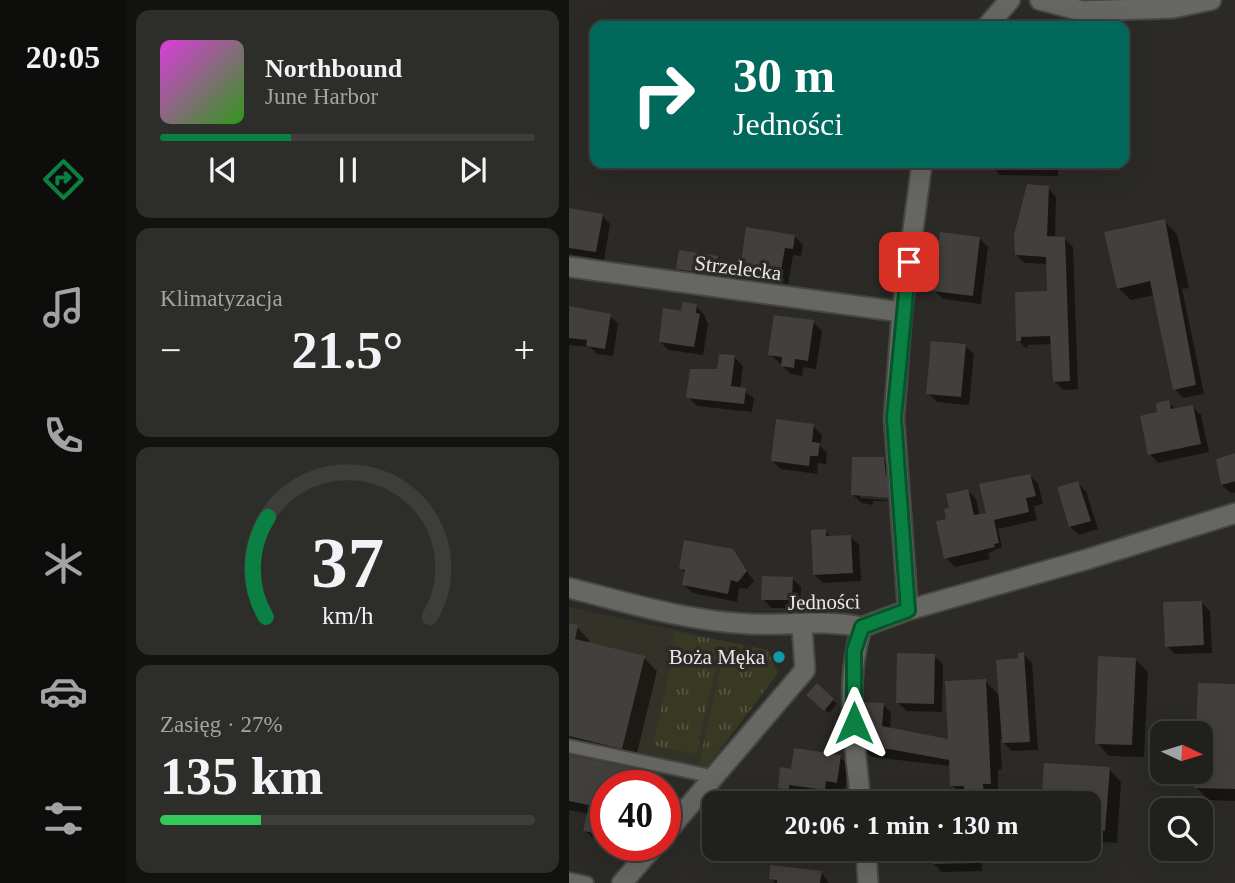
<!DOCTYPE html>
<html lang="pl">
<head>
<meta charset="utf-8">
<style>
  :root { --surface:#20201d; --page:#2d2d2a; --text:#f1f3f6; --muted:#a2a3a4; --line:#3d3e3b; --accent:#0b8043 }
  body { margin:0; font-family:"Times New Roman",serif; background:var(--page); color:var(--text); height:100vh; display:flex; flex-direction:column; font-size:26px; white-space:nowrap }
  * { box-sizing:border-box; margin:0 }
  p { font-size:23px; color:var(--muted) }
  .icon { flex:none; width:38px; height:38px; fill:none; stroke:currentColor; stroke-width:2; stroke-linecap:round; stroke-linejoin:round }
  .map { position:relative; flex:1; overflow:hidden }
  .details { display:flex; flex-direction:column; gap:10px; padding:10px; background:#121210; width:443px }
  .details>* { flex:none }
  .hud { position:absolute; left:21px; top:21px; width:539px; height:147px; border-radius:14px; box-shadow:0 7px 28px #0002,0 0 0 2px var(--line); background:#00695c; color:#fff; overflow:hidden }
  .needle { width:46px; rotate:94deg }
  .controls { position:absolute; left:581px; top:721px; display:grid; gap:14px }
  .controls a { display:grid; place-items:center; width:63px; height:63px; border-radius:14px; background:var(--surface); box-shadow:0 7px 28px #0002,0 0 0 2px var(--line); font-size:35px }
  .speed { position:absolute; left:21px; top:770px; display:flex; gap:14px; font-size:35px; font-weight:700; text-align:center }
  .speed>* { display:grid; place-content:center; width:91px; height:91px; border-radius:50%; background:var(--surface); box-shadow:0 7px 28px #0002,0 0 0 2px var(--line); line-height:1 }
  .speed .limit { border:10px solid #d22; background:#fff; color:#111 }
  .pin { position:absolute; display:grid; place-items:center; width:60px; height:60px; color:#fff; margin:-30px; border-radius:14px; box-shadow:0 4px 10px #0006 }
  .me { position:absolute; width:77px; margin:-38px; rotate:0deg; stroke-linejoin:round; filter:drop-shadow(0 0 5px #0008) }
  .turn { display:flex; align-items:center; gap:24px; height:147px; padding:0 28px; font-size:32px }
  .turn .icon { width:91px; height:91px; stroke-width:2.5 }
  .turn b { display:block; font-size:49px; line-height:60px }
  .big { font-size:52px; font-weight:700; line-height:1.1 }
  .details .card { flex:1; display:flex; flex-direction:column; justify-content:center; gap:10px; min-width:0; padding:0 24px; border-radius:14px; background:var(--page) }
  .details .dial { align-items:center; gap:0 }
  .dial svg { height:182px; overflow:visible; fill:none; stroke:var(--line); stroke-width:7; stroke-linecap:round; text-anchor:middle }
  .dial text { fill:var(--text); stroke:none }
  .song { display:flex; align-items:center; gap:21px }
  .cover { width:84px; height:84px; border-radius:10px; background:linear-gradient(135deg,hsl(300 70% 55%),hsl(110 70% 35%)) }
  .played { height:7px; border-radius:4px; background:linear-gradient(90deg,var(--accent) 35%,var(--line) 35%) }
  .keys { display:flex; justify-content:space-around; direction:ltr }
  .heat { display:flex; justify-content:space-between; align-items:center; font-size:38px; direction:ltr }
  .charge { height:10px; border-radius:5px; background:linear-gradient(90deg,#34c759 27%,var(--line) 0) }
  .trip { position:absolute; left:133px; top:791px; width:399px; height:70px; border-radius:14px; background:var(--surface); box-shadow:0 7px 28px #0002,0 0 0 2px var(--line); font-weight:700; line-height:70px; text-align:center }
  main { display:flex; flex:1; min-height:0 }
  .tabs { display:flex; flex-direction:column; width:126px; justify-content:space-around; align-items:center; background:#0d0d0c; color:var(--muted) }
  .tabs .icon { width:49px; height:49px }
  .tabs .current { color:var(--accent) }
  .tabs b { font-size:32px; color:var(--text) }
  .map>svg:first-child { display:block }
  .built { fill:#333229 }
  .grass { fill:url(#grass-tufts) }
  .shadow { fill:#0007 }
  .building { fill:#423f3d }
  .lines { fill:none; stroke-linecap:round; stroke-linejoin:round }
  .service-casing { stroke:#464643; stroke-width:16 }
  .minor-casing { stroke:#464643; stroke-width:23 }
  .tertiary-casing { stroke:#464643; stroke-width:23 }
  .service { stroke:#666662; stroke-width:12 }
  .minor { stroke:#666662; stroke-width:19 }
  .tertiary { stroke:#666662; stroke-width:19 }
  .route-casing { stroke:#07532c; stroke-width:18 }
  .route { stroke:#0b8043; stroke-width:12 }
  .culture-dot { fill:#0f9aa8; stroke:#2b2a27; stroke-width:2.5 }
  .labels { text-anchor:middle; stroke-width:7; stroke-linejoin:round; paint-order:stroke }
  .street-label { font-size:21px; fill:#e9e8e6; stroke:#2b2a27 }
  .poi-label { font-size:21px; fill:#e9e8e6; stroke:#2b2a27; text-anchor:end }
</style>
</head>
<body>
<main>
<nav class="tabs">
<b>20:05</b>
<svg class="icon current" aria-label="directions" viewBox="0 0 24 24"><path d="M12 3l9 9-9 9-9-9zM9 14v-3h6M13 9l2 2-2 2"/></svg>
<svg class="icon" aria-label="music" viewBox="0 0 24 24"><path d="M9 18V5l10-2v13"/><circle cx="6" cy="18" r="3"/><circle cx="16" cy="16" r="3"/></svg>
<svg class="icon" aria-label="phone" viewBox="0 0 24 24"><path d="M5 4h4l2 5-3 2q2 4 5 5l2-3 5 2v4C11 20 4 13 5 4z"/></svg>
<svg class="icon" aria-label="climate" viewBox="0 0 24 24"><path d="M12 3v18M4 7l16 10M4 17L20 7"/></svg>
<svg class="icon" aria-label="car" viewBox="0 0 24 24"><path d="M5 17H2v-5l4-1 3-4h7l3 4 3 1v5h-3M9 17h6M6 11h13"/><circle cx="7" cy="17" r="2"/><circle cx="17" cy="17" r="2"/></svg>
<svg class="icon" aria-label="filters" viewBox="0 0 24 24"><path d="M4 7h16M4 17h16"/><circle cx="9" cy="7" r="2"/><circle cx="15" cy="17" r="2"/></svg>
</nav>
<section class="details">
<div class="card">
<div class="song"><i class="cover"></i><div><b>Northbound</b><p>June Harbor</p></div></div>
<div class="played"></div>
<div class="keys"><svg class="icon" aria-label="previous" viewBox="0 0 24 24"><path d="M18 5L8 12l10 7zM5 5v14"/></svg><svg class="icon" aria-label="pause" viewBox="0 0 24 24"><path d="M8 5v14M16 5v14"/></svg><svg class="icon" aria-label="next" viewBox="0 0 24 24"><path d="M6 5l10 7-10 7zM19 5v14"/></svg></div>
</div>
<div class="card"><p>Klimatyzacja</p>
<div class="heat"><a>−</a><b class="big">21.5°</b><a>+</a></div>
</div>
<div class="card dial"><svg viewBox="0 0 100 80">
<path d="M14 69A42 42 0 1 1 86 69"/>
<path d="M14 69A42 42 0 0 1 15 25" stroke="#0b8043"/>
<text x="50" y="56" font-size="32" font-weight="700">37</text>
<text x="50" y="72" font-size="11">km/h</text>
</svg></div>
<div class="card"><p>Zasięg · 27%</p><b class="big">135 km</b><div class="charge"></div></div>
</section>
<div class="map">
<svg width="667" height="883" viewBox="0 0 667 883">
  <defs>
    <pattern id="grass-tufts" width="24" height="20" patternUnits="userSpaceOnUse" patternTransform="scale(1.75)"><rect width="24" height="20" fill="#383922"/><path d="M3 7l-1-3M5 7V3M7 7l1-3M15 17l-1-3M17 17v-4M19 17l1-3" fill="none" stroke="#555642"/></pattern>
  </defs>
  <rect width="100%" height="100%" fill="#2b2a27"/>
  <path class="built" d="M0,607L199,650L209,673L125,781L0,756Z"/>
  <path class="grass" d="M106,632L199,650L209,673L138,767L130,764L153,661L103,649Z
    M104,657L147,667L127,754L84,745Z"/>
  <path class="shadow" d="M266,163H312L311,169Z
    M422,163H489V176L430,175Z
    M479,188L487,197L486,238H495L504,247L509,389L494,390L486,382L483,344L459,345L458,349L449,340L480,293L479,264L456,263L447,255Z
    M0,210L33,215L41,224L35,260L0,254Z
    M595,221L608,234L620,288L613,289L635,394L614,398L606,389L586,295L562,300L549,288Z
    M225,236L234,245L232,256L224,255L219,284L181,278L172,269Z
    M410,238L419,247L412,304L374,299L365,290Z
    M148,257L157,266L154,282L118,277L109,268Z
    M127,306L135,315L139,324L134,355L100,350L91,342L113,313Z
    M0,308L41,316L49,324L44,356L28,354L21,347L0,345Z
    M244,322L253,331L247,369L234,367L233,376L222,374L201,354Z
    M396,346L405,354L400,405L368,402L359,393Z
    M165,357L174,366L171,389L185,398L183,412L128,406L119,397Z
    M599,402L607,410L624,407L632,415L640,452L589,463L581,454L591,414Z
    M244,426L253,435L251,446L258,453L257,464L249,463L248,474L212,469L203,461Z
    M667,454V492L662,493L653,485Z
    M314,459L323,468L324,478L304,497L291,495V498L327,501H304V505L293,503L284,495Z
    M461,476L469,484L474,504L465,506L468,520L429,529L433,547L419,553L421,559L386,567L377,558L382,509L399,491L407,499L411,516L419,514Z
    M508,483L517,491L529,529L510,535L501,527Z
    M256,531L263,538L282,537L290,545L292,581L254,583L245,574Z
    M163,551L185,581L178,589L170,588L168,602L124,593L115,585L117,574L112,569Z
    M223,578L232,587L231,608H202L194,599Z
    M633,603L641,611L643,653L606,654L598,646Z
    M0,625L8,627L20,640L19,644L75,658L88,671L66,761L0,745Z
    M454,654L463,663L469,750L443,751L431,739L433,769L429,770V792H422L423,802L405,803L396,794H392L383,785L382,766L303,757L294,749L314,704L322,713L321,729L381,741L416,681L432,697Z
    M365,656L374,664L373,712L338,711L329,703Z
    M566,659L579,672L575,757L540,756L528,743Z
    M248,685L268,704L260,713L240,695Z
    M631,685L667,686V801L640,800L627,787L628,772H632Z
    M0,757L64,770L76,782V786H37V841L25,839L16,831L20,814L0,810Z
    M271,757L279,765L276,790L266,789L264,798L243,795L247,803L233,802L228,798L219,796L210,788L223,770Z
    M477,764L540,769L552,782L548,843L520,841V803H474Z
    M137,814L145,815V849H219L218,863L142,853L133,845Z
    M364,849H412L413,871L373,872L364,863Z
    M252,872L260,883H206L202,878Z"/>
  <path class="building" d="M420,163H481V168L420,167Z
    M458,184L480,186L478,236L496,237L501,381L484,382L481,336L452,337V341H447L446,292L478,291L477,257L446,255L445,235Z
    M0,208L34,214L27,252L0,248Z
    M596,219L627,385L604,390L581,281L548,289L535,232Z
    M177,227L226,235L224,249L216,248L211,276L171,270Z
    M371,232L411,237L404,296L363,291Z
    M110,250L149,256L146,275L107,269Z
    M113,302L128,304L127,313L131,314L125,347L90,342L94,308L112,311Z
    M0,306L42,314L36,349L17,346L18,340L0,338Z
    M205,315L245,320L239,361L226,359L225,368L212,366L213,357L199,355Z
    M362,341L397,344L392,397L357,394Z
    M150,354L166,355L162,386L177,388L175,404L117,398L121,369H148Z
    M600,400L602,409L624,405L632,444L579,455L571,416L588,412L587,403Z
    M207,419L245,424L243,442L251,443L249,456H241L240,466L202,461Z
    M667,453V481L652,485L647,459Z
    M283,457H315L317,476H324V498L282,495Z
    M461,474L467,496L457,498L460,512L425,520L430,543L425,544L426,547L375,559L367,521L377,519L375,509L380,508L377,494L399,489L405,515L417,513L410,484Z
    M509,481L522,521L500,527L488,487Z
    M257,529V536L282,535L284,573L244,575L242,530Z
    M115,540L164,549L178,571L169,582L162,580L159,594L113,585L116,570L110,569Z
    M193,576L224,577L223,600H192Z
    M633,601L635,645L596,647L594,602Z
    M0,623L9,625L6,639L76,656L53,749L0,736Z
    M455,652L461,742L433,743L427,660L449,658V653Z
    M328,653L366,654L365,704L327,703Z
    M529,656L567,658L563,745L526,744Z
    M417,679L422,784H414L415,794L395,795V786H381L380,760L320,749H292L293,702L315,703L313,726L379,739L376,681Z
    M248,683L265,699L255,711L237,695Z
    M629,683L667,684V789L625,788L626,772H632V733H627Z
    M225,748L272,755L268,783L257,781L256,790L220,785V790L209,788L211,767L222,769Z
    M0,755L64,768L61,786H37V835L14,831L20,805L0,801Z
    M475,763L541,767L536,831L520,830V803H472Z
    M136,812L145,813V847L132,845Z
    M172,849H210V855Z
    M362,849H405V863L363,864Z
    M201,865L253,871L251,883H208V880L200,879Z"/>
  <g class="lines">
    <g class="service-casing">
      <path id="service" d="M0,746L146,777
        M0,879L18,883"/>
    </g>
    <g class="minor-casing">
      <path id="minor" d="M471,0L513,11L604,8L642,0
        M418,26L441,0
        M0,267L333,312
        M0,588C60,603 118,621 180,624C217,626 257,619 293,627
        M339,610L325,418L333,312L353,163
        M96,834L236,670L233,626
        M53,883L86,845"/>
    </g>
    <g class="tertiary-casing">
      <path id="tertiary" d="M292,803C286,747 275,681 293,627L339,610L519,559L667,513
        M297,849L299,883"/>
    </g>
    <use href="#service" class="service"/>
    <use href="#minor" class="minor"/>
    <use href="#tertiary" class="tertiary"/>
  </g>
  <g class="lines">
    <g class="route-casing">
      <path id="route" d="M285,723V651L293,627L339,610L325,418L340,262"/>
    </g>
    <use href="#route" class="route"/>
  </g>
  <circle class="culture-dot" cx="210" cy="657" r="7"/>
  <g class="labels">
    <g class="street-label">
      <text transform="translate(169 268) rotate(7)" y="7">Strzelecka</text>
      <text transform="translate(255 602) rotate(-1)" y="7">Jedności</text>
    </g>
    <g class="poi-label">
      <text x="196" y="664">Boża Męka</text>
    </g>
  </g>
</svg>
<div class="controls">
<a><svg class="needle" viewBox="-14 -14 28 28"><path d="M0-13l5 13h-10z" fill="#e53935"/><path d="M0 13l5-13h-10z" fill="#a2a3a4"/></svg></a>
<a><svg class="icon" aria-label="search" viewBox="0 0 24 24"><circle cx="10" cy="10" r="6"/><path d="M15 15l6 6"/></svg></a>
</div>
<div class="speed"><div class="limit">40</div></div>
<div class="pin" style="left:340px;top:262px;background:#d93025"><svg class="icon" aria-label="arrive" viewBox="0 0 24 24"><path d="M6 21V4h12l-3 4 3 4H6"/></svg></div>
<svg class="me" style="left:285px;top:723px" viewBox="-20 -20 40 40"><path d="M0-17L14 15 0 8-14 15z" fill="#0b8043" stroke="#fff" stroke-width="4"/></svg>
<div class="trip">20:06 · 1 min · 130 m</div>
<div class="hud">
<div class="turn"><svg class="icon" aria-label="right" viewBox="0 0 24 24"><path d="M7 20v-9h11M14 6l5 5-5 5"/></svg><div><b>30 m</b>Jedności</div></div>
</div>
</div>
</main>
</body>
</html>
